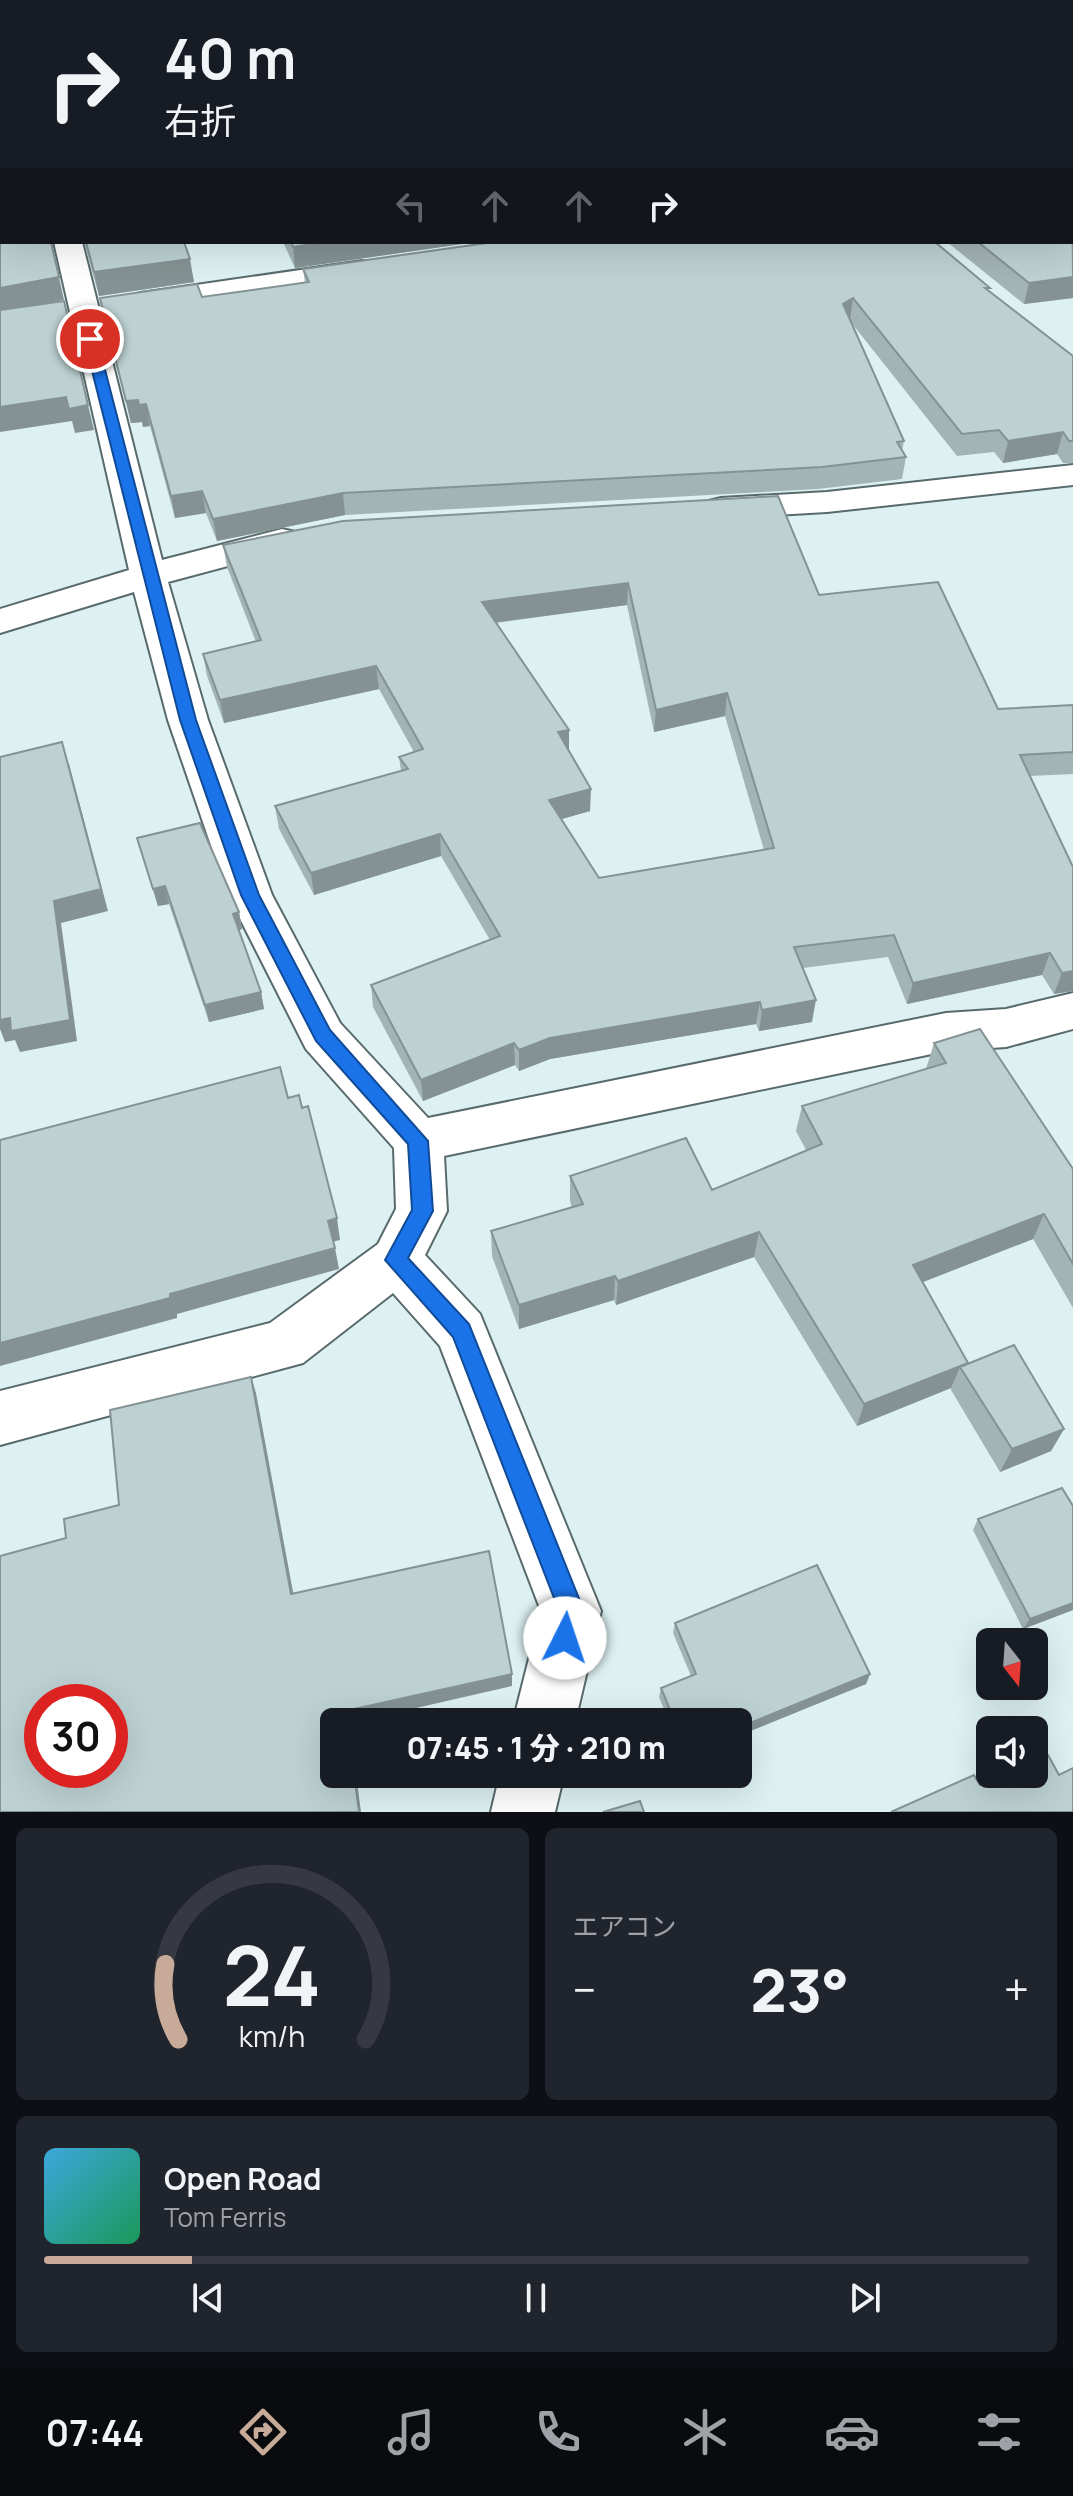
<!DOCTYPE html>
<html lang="ja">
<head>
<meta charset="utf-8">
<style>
  :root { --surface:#171b24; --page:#20242c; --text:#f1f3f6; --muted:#9ea1a6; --line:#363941; --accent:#c8aa99 }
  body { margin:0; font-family:Manrope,"Noto Sans JP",sans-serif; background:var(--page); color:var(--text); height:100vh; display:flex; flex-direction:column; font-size:30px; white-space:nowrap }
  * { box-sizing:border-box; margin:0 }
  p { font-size:26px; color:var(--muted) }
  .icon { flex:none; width:44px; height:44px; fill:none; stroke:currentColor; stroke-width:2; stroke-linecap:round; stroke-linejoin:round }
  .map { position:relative; height:1812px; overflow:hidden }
  .side { display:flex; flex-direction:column; gap:16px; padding:16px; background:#0d0f14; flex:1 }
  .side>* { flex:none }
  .hud { position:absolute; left:0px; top:0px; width:1074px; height:244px; box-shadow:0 8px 32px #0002; background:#171b24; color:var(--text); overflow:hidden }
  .needle { width:52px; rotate:163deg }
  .fabs { position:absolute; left:976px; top:1628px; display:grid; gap:16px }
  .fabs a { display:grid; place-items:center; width:72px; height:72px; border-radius:12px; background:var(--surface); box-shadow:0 8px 32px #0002; font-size:40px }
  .speed { position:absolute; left:24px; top:1684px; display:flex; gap:16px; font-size:40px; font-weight:700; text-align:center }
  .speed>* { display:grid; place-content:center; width:104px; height:104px; border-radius:50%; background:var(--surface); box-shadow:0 8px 32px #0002; line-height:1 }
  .speed .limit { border:12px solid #d22; background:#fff; color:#111 }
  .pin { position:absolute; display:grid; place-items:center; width:68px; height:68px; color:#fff; margin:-34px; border:4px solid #fff; border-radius:50%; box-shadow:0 2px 8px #0007 }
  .me { position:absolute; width:88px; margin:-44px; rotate:4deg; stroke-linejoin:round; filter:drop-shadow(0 0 6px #0008) }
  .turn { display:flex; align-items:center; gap:28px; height:168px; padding:0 32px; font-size:36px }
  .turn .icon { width:104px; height:104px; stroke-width:2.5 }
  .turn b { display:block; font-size:56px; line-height:68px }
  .lanes { display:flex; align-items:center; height:76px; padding:0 32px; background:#0003; justify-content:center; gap:40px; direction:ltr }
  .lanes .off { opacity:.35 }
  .big { font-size:60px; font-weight:800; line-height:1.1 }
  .side .tile { flex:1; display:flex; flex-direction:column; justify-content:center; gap:12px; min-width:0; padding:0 28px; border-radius:12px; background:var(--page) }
  .side .dial { align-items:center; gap:0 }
  .dial svg { height:208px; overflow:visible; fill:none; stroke:var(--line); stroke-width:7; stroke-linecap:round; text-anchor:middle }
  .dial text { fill:var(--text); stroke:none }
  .song { display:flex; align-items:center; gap:24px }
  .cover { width:96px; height:96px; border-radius:12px; background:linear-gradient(135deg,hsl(200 70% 55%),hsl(150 70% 35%)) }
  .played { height:8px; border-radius:4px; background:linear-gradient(90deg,var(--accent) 15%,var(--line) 15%) }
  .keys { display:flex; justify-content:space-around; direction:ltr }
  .heat { display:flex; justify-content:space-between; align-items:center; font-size:44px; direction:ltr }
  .side .tiles { flex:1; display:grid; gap:16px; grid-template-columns:1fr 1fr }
  .tile:last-child { grid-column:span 2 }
  .trip { position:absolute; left:320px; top:1708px; width:432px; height:80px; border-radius:12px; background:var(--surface); box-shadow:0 8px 32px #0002; font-weight:800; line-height:80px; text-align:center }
  .tabs { display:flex; height:128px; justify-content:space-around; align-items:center; background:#090b0e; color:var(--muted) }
  .tabs .icon { width:56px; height:56px }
  .tabs .on { color:var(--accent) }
  .tabs b { font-size:36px; color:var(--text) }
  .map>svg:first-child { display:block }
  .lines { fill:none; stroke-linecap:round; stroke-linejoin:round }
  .minor-casing { stroke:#586a6c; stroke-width:4 }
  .secondary-casing { stroke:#586a6c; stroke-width:4 }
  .minor { fill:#fff; fill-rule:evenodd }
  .secondary { fill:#fff; fill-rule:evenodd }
  .wall { fill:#a3b4b5; fill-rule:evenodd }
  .shaded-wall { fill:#849293 }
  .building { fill:#bdd1d2; stroke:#849293; stroke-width:2; fill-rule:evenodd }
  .route { fill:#1a73e8; stroke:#114b97; stroke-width:2 }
</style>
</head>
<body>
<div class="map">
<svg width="1073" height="1812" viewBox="0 0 1073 1812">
  <rect width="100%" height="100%" fill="#ddf1f3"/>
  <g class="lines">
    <g class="minor-casing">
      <path id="minor" d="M0,0H23V2H2V6Z
        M718,0H742L744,2H720Z
        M1072,13H1073V27H1072Z
        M0,150H2V166H0Z
        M54,242H82L162,560L282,529L295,532L300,540L295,548L168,582L208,720L272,895L340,1023L428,1118L946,1013L1006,1009L1073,993V1029L1006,1047L946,1051L444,1156L447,1211L425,1255L480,1314L601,1611L575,1722H513L541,1611L440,1346L393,1293L303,1363L0,1445V1391L270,1323L378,1244L396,1209L394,1148L306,1049L228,895L168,720L134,592L0,633V609L129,570Z
        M362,261L372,264L377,270L372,276L141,311L130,308L126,302L130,296L141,293Z
        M1073,465V485L827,512L721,518L709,515L704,508L709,501L721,498L827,492Z
        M500,1774H564L555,1812H491Z"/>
    </g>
    <g class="secondary-casing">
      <path id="secondary" d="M224,0H263L222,2Z
        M0,22H2V36H0Z"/>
    </g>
    <use href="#minor" class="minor"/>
    <use href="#secondary" class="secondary"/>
  </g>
  <path class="wall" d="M514,0H712L714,2H515Z
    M1073,172V298L1024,304L947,242H1072Z
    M84,242H184L194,282L99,296Z
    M283,242H476L295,268Z
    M303,269L989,291L1073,356V463H1063L1057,454L1003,463L994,452L957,456L850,321L904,441L902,451L906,457L902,479L818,489L345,515L217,541L206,513L175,518L150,426L143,427L142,422L131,423L100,298L202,297L305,283Z
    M223,545L819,595L998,709L1073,705V774L1030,776L1073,991L1054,994L1042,975L907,1004L888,957L803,968L812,1022L759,1031L756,1024L550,1059L519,1071L515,1065L423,1101L373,1007L371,985L490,940L441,856L314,895L279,829L275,806L401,771L399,757L414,752L379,689L224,723L207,676L203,654L256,642L227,567ZM627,605L654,732L725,716L764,850L599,878L561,819L590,811L569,750L496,623Z
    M137,838L239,912L242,929L239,930L261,992L264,1009L209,1022L169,904L158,906Z
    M934,1043L1073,1169V1308L1033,1239L923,1282L968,1363L1064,1429L1051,1451L1000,1472L951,1390V1388L857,1426L754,1257L616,1305L614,1300L519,1329L492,1256L491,1231L572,1208L570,1201V1176L712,1190L806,1150L796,1131L802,1106L926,1069Z
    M1073,1506V1610L1023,1629L973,1530L978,1519Z
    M675,1623L870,1674L866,1684L738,1736V1722H669L659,1697L661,1688L691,1676L673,1633Z"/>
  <path class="shaded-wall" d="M0,99H2V122H0Z
    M325,242H476L295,268L293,247Z
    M190,259L194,282L99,296L94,272Z
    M59,277L64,300L0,312V288Z
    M1073,277V298L1024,304L1029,283Z
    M853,298L850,320L843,304Z
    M66,397L88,405L94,430L75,433L72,421L0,432V407Z
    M138,400L142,422L131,423L126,401Z
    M146,404L150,426L143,427L139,405Z
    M1063,432L1057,454L1003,463L1008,441Z
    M202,491L206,513L175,518L171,496Z
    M343,493L345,515L217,541L213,519Z
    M628,583L627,605L483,624L482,602Z
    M376,666L379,689L224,723L220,700Z
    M727,693L725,716L654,732L656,710Z
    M569,730V752L558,732Z
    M69,764L108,911L61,923L77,1041L20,1052L15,1040L5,1042L0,1029V1020L10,1018L54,901Z
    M591,789L590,811L548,823L549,800Z
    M440,834L441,856L314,895L311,873Z
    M165,886L169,904L158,906L153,889Z
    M239,912L242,929L237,931L233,914Z
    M1050,953L1042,975L907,1004L913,983Z
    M1073,971V991L1054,994L1062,973Z
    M261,992L264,1009L209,1022L205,1005Z
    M816,1000L812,1022L759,1031L762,1010Z
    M760,1002L756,1024L550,1059L519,1071V1050L550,1038Z
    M514,1043L515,1065L423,1101L421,1080Z
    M1044,1214L1033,1239L905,1289L913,1265Z
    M337,1218L340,1240L332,1242L328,1221Z
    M759,1232L754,1257L616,1305L618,1281Z
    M335,1248L339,1269L177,1314V1318L0,1366V1343L170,1294Z
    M615,1276L614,1300L519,1329V1305Z
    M968,1363L960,1367L951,1388L857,1426L864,1404Z
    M251,1377L256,1393L296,1608L291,1594Z
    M1064,1429L1051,1451L1000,1472L1012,1449Z
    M1073,1603V1610L1023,1629L1030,1619Z
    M512,1674V1686L355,1722H347L345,1711Z
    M870,1674L866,1684L738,1736V1728Z
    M354,1774H356L361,1812H359Z"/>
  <path class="building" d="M339,0H404L405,2H340Z
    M528,0H712L714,2H529Z
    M809,0H868L870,2H793Z
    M0,64L2,84V99H0Z
    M1072,172L1073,277L1029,283L978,242H1072Z
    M2,213V242H51L59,277L0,288V214Z
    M86,242H184L190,259L94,272Z
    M291,242H325L293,247Z
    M494,242H935L990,288H985L1073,356V441H1069L1063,432L1008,441L999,430L962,434L853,298L843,304L904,441L897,442L906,457L822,467L343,493L213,519L202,491L171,496L146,404L139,405L138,400L126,401L100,298L197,284L202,297L309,282L303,269Z
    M64,301L88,405L69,409L66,397L0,407V310Z
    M778,496L819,595L938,582L998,709L1073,705V752L1020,755L1073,867V971L1062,973L1050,953L913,983L894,935L794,947L816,1000L762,1010L760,1002L550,1038L519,1050L514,1043L421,1080L371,985L500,936L440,834L311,873L275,806L408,769L399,757L423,749L376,666L220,700L203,654L261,640L223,545L343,521ZM628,583L656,710L727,693L774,848L599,878L549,800L591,789L558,732L569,730L482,602Z
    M62,742L101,889L54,901L70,1020L11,1031L10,1018L0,1020V757Z
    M200,823L239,912L233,914L261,992L205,1005L165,886L153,889L137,838Z
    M980,1029L1073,1169V1264L1044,1214L913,1265L968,1363L864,1404L759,1232L618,1281L615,1276L519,1305L491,1231L583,1204L570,1176L686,1138L712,1190L822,1144L802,1106L946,1063L934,1043Z
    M280,1067L288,1098L299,1095L302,1108L308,1106L337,1218L328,1221L335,1248L170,1294V1298L0,1343V1140Z
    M1014,1345L1064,1429L1012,1449L960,1367Z
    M251,1377L291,1594L489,1551L512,1674L345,1711L347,1722H334V1774H354L359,1812H0V1556L66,1538L64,1519L119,1505L110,1410ZM42,1702H110V1770H42Z
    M1062,1488L1073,1506V1603L1030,1619L978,1519Z
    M817,1565L870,1674L738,1728V1722H675L661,1688L696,1674L675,1623Z
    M1048,1755L1059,1775L1073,1768V1812H891L974,1775L980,1785L1005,1774H1034V1761Z
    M640,1801L644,1812H603Z"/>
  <path class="route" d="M90,336L97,339L196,720L259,895L330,1030L428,1141L433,1211L408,1258L469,1324L584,1611L573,1647L565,1651L556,1647L552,1638L559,1611L453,1337L385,1260L412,1210L408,1144L316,1041L241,895L180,720L84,339Z"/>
</svg>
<div class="fabs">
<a><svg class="needle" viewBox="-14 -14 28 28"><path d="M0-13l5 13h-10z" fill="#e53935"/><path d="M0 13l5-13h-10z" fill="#9ea1a6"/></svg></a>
<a><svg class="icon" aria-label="sound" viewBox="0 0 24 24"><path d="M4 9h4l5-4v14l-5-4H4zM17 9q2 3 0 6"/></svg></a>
</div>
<div class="speed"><div class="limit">30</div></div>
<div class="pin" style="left:90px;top:339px;background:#d93025"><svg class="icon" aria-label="arrive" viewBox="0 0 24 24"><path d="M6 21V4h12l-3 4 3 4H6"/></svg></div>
<svg class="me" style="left:565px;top:1638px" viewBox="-20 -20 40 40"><circle r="19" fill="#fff"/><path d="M0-13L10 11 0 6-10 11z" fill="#1a73e8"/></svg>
<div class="trip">07:45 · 1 分 · 210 m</div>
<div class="hud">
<div class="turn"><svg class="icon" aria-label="right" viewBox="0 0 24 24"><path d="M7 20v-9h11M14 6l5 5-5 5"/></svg><div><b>40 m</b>右折</div></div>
<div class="lanes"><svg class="icon off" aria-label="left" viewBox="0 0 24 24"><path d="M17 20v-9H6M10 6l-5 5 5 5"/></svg><svg class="icon off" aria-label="ahead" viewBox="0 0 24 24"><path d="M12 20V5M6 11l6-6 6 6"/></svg><svg class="icon off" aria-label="ahead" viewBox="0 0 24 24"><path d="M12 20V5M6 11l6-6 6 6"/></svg><svg class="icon" aria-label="right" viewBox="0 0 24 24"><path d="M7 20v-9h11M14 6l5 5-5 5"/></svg></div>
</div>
</div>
<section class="side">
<div class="tiles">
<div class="tile dial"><svg viewBox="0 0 100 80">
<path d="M14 69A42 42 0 1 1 86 69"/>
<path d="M14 69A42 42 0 0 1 9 40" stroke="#c8aa99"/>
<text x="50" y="56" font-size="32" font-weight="700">24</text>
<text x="50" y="72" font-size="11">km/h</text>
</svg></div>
<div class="tile"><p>エアコン</p>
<div class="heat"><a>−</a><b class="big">23°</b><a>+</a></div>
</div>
<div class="tile">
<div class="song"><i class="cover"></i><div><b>Open Road</b><p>Tom Ferris</p></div></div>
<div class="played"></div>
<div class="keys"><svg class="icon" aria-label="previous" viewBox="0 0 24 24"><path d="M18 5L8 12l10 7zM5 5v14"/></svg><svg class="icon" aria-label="pause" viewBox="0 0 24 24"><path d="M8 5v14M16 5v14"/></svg><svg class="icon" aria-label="next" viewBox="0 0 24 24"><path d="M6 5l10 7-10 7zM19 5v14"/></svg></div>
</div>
</div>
</section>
<nav class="tabs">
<b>07:44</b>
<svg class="icon on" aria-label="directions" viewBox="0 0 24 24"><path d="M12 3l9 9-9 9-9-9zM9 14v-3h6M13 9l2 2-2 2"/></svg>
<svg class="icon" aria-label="music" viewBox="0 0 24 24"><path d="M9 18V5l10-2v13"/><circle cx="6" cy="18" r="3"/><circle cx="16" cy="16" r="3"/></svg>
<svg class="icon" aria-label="phone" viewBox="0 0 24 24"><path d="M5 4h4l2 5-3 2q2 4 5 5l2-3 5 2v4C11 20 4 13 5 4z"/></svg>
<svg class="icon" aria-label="climate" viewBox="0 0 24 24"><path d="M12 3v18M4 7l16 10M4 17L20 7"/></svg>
<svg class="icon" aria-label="car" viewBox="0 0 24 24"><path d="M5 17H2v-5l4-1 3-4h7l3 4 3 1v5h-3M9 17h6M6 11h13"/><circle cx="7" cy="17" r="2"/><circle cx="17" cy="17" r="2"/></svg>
<svg class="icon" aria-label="filters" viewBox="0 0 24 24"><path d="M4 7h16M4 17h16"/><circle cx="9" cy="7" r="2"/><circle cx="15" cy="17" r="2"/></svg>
</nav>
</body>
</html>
